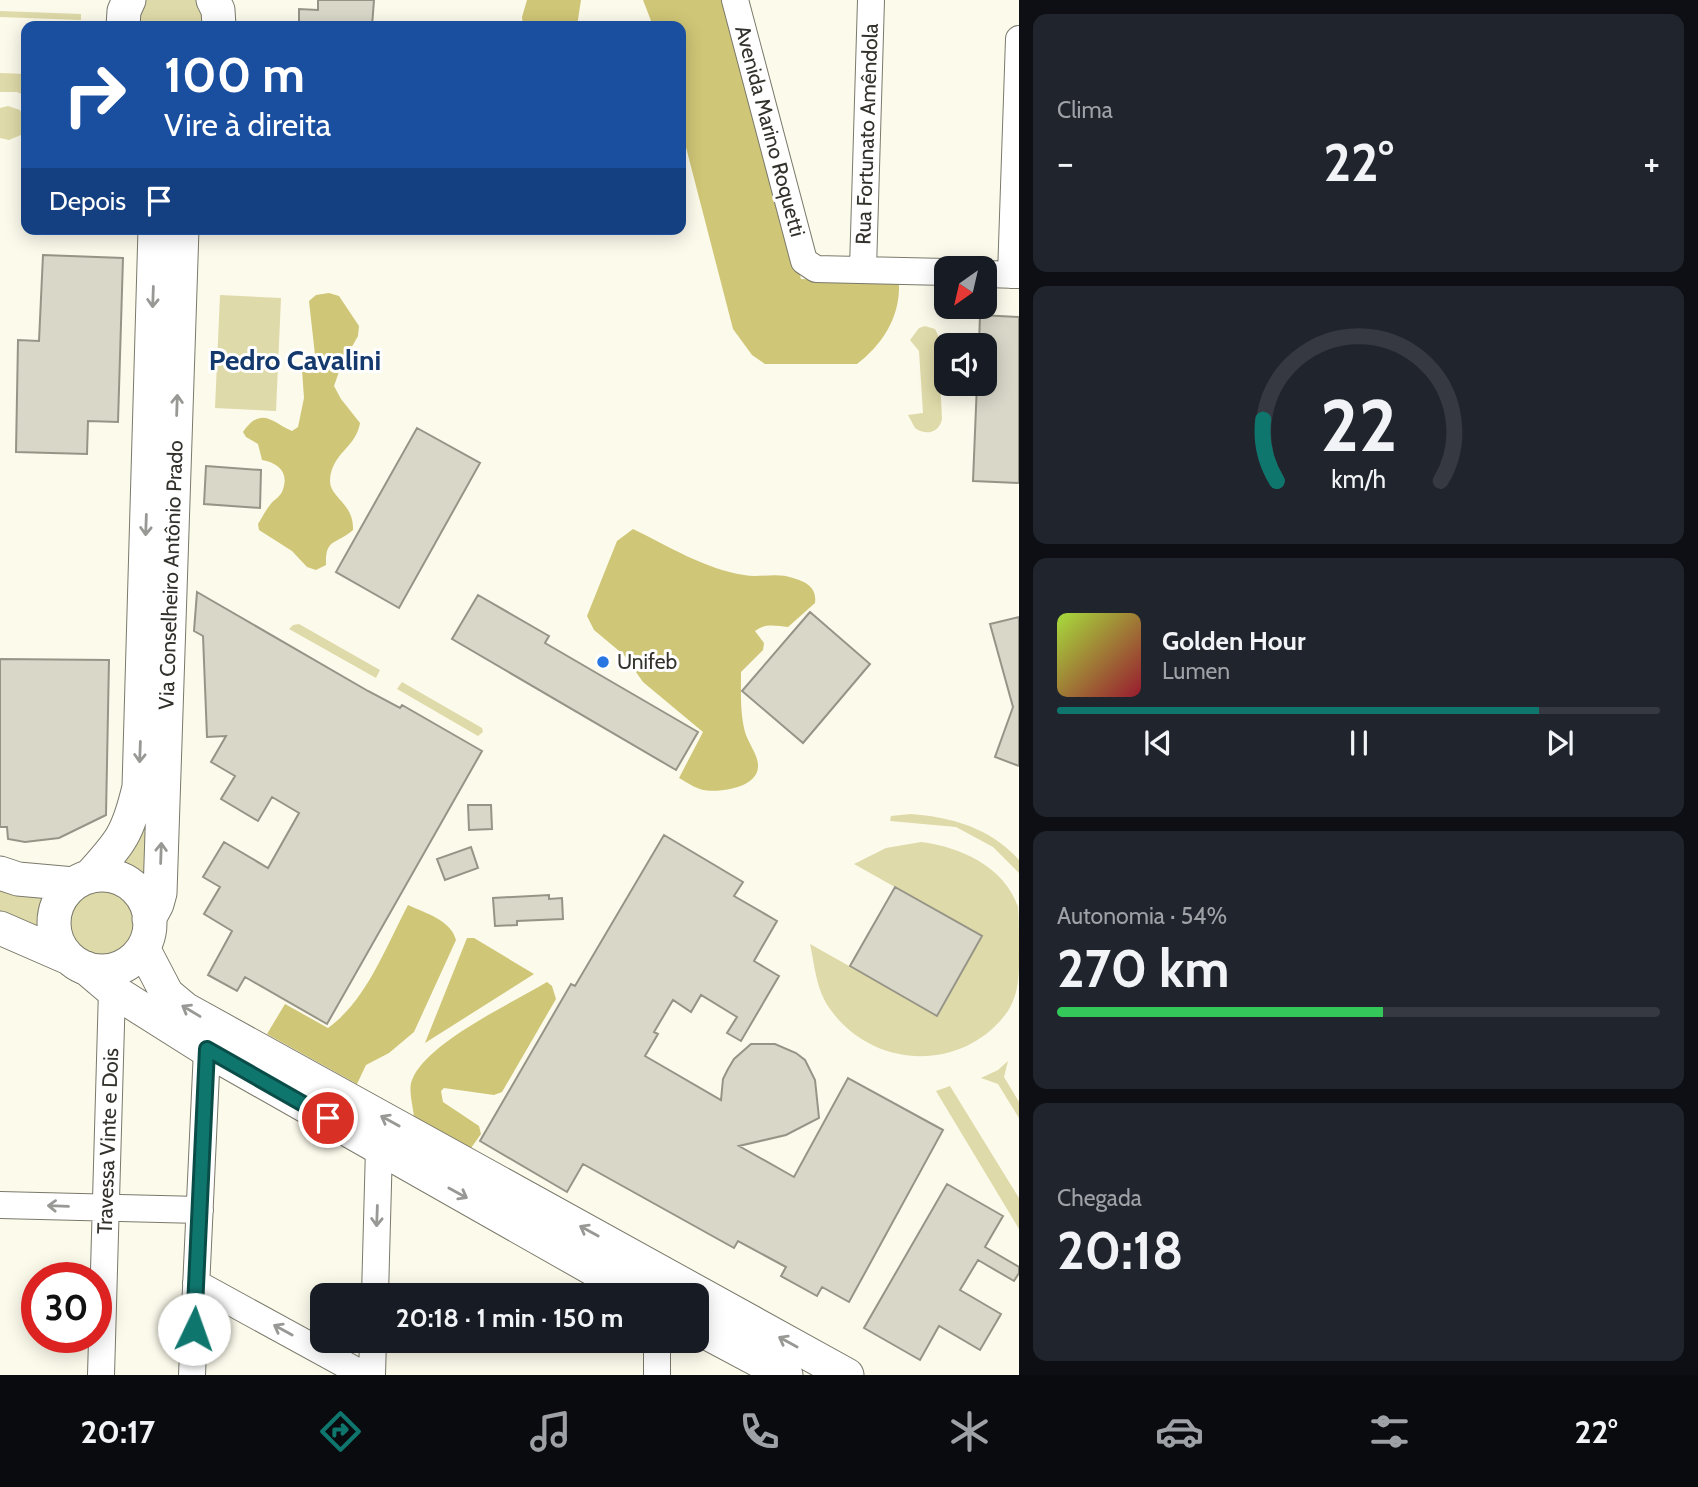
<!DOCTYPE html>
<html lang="pt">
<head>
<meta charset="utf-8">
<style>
  :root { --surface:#171b24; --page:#20242c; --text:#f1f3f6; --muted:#9ea1a6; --line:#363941; --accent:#0f766e }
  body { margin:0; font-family:Cabin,sans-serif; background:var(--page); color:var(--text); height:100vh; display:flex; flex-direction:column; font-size:26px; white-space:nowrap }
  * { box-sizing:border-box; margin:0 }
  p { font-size:23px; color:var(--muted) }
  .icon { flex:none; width:38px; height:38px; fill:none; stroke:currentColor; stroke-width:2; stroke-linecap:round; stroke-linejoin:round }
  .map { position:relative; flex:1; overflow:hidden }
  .panel { display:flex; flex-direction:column; gap:14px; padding:14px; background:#0d0f14; width:679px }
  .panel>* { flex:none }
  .hud { position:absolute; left:21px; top:21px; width:665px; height:214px; border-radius:14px; box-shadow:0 4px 18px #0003; background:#1a4fa0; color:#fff; overflow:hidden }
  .needle { width:46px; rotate:214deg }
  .controls { position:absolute; left:934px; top:256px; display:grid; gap:14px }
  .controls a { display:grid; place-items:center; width:63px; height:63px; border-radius:14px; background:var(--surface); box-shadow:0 4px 18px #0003; font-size:35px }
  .speed { position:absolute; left:21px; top:1262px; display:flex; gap:14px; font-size:35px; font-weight:700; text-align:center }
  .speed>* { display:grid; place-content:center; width:91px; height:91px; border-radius:50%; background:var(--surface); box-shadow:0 4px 18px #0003; line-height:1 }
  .speed .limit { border:10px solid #d22; background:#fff; color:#111 }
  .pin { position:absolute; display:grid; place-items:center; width:60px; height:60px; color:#fff; margin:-30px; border:4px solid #fff; border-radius:50%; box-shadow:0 2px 7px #0007 }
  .me { position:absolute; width:77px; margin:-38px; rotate:3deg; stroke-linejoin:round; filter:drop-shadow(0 0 5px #0008) }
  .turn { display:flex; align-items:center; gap:24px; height:147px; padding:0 28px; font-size:32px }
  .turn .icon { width:91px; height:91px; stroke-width:2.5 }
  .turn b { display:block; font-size:49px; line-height:60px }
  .then { display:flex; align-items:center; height:66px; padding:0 28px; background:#0003; gap:14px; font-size:26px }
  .big { font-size:52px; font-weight:700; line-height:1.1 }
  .panel .widget { flex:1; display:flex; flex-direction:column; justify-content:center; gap:10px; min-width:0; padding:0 24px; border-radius:14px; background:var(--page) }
  .panel .dial { align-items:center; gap:0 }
  .dial svg { height:182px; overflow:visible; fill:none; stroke:var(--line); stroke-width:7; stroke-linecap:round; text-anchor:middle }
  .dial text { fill:var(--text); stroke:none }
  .song { display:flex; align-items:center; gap:21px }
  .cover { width:84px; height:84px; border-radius:10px; background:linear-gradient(135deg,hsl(80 70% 55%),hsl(350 70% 35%)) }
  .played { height:7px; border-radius:4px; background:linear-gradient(90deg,var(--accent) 80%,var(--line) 80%) }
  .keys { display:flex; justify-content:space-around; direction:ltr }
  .heat { display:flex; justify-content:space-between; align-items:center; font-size:38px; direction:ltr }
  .charge { height:10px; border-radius:5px; background:linear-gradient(90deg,#34c759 54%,var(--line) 0) }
  .trip { position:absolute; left:310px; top:1283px; width:399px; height:70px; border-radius:14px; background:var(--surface); box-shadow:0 4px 18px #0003; font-weight:700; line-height:70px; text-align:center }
  .menu { display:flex; height:112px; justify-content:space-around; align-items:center; background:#090b0e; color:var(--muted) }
  .menu .icon { width:49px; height:49px }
  .menu .current { color:var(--accent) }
  .menu b { font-size:32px; color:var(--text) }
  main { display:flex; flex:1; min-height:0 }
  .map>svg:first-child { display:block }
  .green { fill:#dfdaa9 }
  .forest { fill:#d0c677 }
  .building { fill:#d9d7c8; stroke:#969486; stroke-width:2 }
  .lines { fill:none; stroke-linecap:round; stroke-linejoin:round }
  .minor-casing { stroke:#7a796b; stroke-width:28 }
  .major-casing { stroke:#7a796b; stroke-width:35 }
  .minor { stroke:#fff; stroke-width:26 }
  .major { stroke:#fff; stroke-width:33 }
  .oneway { stroke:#989895 }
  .route-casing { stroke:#0a4d48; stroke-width:18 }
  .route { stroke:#0f766e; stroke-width:12 }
  .poi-dot { fill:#2776e1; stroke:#fff; stroke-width:2.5 }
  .labels { text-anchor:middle; stroke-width:6; stroke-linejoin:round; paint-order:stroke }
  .street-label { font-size:21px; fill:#32312b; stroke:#fff }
  .poi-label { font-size:21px; fill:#32312b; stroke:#fff; text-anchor:start }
  .district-label { font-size:28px; font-weight:bold; fill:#14396d; stroke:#fff }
</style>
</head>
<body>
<main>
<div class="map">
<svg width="1019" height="1375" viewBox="0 0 1019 1375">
  <rect width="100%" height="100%" fill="#fcfaeb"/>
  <path class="green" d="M143,0H200L208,26H135Z
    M0,11L81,14V20L0,17Z
    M0,73L26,74V96L17,92H0Z
    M8,106L20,110L25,122L21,135L9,140L0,138V108Z
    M220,295L281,298L276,411L215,408Z
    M925,326L935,329L938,335L942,419C939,433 926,436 915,428L908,415L923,413L919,351L910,340L919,328Z
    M299,624L380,670L376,678L289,629L293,625Z
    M402,682L482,728L483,732L478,736L397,689Z
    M148,803L152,889L135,873L117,865Z
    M911,814C951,817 991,828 1019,860V873L993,847L956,827L890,821L891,816Z
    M921,842C960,847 1004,866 1018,907C1019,920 1019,941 1019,955C1019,976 1019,993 1008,1011C964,1073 873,1070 830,1009C816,989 815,967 810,944L938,1016L982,936L854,864L886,848Z
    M0,883L53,894C44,911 43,922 48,941L0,921Z
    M65 924a38 38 0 1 1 76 0a38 38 0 1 1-76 0Z
    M1008,1061L1004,1077L1019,1102V1118L998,1084L981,1078L998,1070Z
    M950,1086L1019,1198V1229L936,1091Z"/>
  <path class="forest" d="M527,0H581L577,26H523L522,17Z
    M643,0H727L801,279L899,284C900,317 883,344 857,364H765L752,355L733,329L681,128V26H653Z
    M329,293L339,296L359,326L358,336L341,366L334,386L341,399L360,423C356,448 331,453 330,481C330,498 354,503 353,530C336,545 325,538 326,565L316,570L307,567L292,551L259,530L258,524C262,518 265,511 270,505C273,500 279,498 282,492C290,473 279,463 262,460L258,444L246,437L243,432C262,405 273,423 292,431L298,427L304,398L302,370L315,355L309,301L316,295Z
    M633,529C668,546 705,569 744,575C759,578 778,572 793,578C807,582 817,588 815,603L788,627C776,626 765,623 755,631L764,643L763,650L741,672C741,692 740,713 745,732C748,743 759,756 758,767C757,788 719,793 703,790C695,788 686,782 679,778L703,732L643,682L624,655L594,630L587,616L617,541Z
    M408,905C425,913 451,920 456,940L414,1032L389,1053L366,1065L357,1084L267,1034L285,1004L328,1028C367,1000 386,946 408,905Z
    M467,938H474L534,974L425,1043Z
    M547,982L552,986L556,999L502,1092L494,1095L444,1088L441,1091L443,1102L479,1126L481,1134L471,1148L414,1117C413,1106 408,1089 412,1080C426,1043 512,1003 547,982Z"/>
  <path class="building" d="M318,0H374L372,26H318V24H299V9L318,10Z
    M43,255L123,258L118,422L88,421L87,454L16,452L18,340L39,341Z
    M980,315L1019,317V483L973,481L977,383H985V345H979Z
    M417,428L480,463L399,608L336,572Z
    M206,466L261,470L260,508L204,504Z
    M197,592L368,691L400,708L402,705L482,751L327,1024L245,977L237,991L208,975L232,931L204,914L220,887L203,877L224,842L268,868L299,813L272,797L258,821L221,799L235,776L211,762L226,736L207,737L203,636L194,631Z
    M478,595L549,636L545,643L698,732L676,770L452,639Z
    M810,612L870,664L803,743L742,691Z
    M1019,617V766L995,757L1013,707L990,624Z
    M0,659L109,660L106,815L59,838L25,842L8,839L7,827H0Z
    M468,805H491L492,829L469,830Z
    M664,835L743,882L734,896L777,921L754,961L779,976L741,1041L727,1033L737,1017L701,995L691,1012L673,1000L654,1032L658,1034L645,1056L721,1100L723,1079L728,1069L734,1059L751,1044H775L796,1053L805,1060L815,1080L819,1118L786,1135L739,1146L794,1177L848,1078L943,1130L849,1302L822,1287L817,1296L781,1276L786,1267L738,1241L734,1248L583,1164L567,1192L480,1141L571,984L575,986Z
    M471,847L478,868L445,880L437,859Z
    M895,887L982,936L937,1016L850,966Z
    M549,895V899L562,898L563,919L517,921V925L495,926L493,898Z
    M947,1184L1003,1216L985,1247L1019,1267V1273L1014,1281L978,1260L960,1290L1001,1314L980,1350L939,1326L920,1360L864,1328Z"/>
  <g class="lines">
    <g class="minor-casing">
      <path id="minor" d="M735,0L804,261L816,269L947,272
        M863,269L871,0
        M985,274L1019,275
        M1011,275L1019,39
        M0,1205L200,1210
        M652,1268L656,1295
        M196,1283L364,1375
        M375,1295L379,1148
        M101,1375L112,990
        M192,1375L207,1050
        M372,1375L373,1340
        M657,1375V1340"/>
    </g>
    <g class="major-casing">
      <path id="major" d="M213,0L218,10L219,26
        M123,26L124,11L129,0
        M0,873L18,879L74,884
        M54 923a48 48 0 1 1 96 0a48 48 0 1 1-96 0Z
        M89,877C121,842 128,834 139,787L155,229
        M149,919L157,904L160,893L182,229
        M0,928L69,958
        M143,948L167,994L185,1009L847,1375
        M86,968L112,990L207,1050L639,1295
        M696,1327L786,1375"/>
    </g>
    <use href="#minor" class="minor"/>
    <use href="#major" class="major"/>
  </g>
  <defs><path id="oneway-shaft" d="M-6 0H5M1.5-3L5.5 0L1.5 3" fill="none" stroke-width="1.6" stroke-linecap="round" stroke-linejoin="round" transform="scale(1.75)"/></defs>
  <g class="oneway">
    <use href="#oneway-shaft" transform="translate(153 297) rotate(92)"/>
    <use href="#oneway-shaft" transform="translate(177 405) rotate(-88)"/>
    <use href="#oneway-shaft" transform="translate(146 525) rotate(92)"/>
    <use href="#oneway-shaft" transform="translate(140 752) rotate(92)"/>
    <use href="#oneway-shaft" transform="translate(161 853) rotate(-88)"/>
    <use href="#oneway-shaft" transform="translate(191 1011) rotate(-149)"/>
    <use href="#oneway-shaft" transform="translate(390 1121) rotate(-151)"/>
    <use href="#oneway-shaft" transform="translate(458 1193) rotate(29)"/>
    <use href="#oneway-shaft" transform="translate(58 1206) rotate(-178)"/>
    <use href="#oneway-shaft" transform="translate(377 1216) rotate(92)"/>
    <use href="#oneway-shaft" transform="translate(589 1231) rotate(-151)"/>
    <use href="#oneway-shaft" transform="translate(283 1330) rotate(-151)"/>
    <use href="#oneway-shaft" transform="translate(788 1342) rotate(-151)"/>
  </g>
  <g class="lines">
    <g class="route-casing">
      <path id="route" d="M194,1329L207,1049L328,1118"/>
    </g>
    <use href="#route" class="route"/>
  </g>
  <circle class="poi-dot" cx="603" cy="662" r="7"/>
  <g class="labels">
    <g class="street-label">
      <text transform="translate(770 131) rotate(75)" y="7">Avenida Marino Roquetti</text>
      <text transform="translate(867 134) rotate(-88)" y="7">Rua Fortunato Amêndola</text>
      <text transform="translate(171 575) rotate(-88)" y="7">Via Conselheiro Antônio Prado</text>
      <text transform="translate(108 1141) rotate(-88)" y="7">Travessa Vinte e Dois</text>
    </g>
    <g class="poi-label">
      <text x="617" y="669">Unifeb</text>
    </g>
    <g class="district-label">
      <text x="295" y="370">Pedro Cavalini</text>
    </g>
  </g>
</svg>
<div class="controls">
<a><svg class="needle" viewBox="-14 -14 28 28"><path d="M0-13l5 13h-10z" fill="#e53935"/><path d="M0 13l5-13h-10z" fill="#9ea1a6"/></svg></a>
<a><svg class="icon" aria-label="sound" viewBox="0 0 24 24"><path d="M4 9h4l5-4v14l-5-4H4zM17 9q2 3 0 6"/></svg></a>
</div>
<div class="speed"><div class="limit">30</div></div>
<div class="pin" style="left:328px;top:1118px;background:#d93025"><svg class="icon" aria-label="arrive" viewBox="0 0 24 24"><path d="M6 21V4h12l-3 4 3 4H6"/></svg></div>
<svg class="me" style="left:194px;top:1329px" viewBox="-20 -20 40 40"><circle r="19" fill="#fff"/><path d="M0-13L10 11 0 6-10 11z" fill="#0f766e"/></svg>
<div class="trip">20:18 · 1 min · 150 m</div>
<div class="hud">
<div class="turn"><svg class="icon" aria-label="right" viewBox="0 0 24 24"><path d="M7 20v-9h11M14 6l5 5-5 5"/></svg><div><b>100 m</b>Vire à direita</div></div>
<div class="then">Depois<svg class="icon" aria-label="arrive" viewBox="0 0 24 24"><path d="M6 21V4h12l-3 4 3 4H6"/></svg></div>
</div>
</div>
<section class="panel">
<div class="widget"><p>Clima</p>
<div class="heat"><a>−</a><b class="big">22°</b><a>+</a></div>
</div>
<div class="widget dial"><svg viewBox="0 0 100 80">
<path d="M14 69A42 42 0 1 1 86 69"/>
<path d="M14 69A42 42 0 0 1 8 42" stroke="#0f766e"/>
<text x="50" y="56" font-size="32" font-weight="700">22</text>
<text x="50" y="72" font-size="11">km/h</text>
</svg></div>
<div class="widget">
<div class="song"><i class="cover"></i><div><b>Golden Hour</b><p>Lumen</p></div></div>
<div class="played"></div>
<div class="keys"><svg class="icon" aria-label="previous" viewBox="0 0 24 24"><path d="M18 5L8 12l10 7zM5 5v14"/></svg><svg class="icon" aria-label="pause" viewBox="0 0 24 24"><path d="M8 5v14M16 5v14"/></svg><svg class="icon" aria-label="next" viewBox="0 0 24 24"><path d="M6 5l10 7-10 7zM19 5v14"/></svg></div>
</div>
<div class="widget"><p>Autonomia · 54%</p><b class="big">270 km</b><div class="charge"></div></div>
<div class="widget"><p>Chegada</p><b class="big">20:18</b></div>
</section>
</main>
<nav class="menu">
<b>20:17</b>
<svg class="icon current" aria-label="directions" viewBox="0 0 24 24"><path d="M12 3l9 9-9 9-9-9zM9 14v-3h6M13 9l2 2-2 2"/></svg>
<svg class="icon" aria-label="music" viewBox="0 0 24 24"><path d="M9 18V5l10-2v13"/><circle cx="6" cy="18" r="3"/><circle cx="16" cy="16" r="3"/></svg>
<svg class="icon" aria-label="phone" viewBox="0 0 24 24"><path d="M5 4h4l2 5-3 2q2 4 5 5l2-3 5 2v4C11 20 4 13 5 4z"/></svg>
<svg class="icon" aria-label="climate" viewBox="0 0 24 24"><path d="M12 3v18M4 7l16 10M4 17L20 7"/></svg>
<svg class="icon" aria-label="car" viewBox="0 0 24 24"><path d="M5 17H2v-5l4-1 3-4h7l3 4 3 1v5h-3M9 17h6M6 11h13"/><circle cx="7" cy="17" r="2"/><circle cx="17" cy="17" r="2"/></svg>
<svg class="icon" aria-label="filters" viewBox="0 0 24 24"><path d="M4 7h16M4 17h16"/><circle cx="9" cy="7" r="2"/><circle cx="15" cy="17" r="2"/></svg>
<b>22°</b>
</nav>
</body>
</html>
